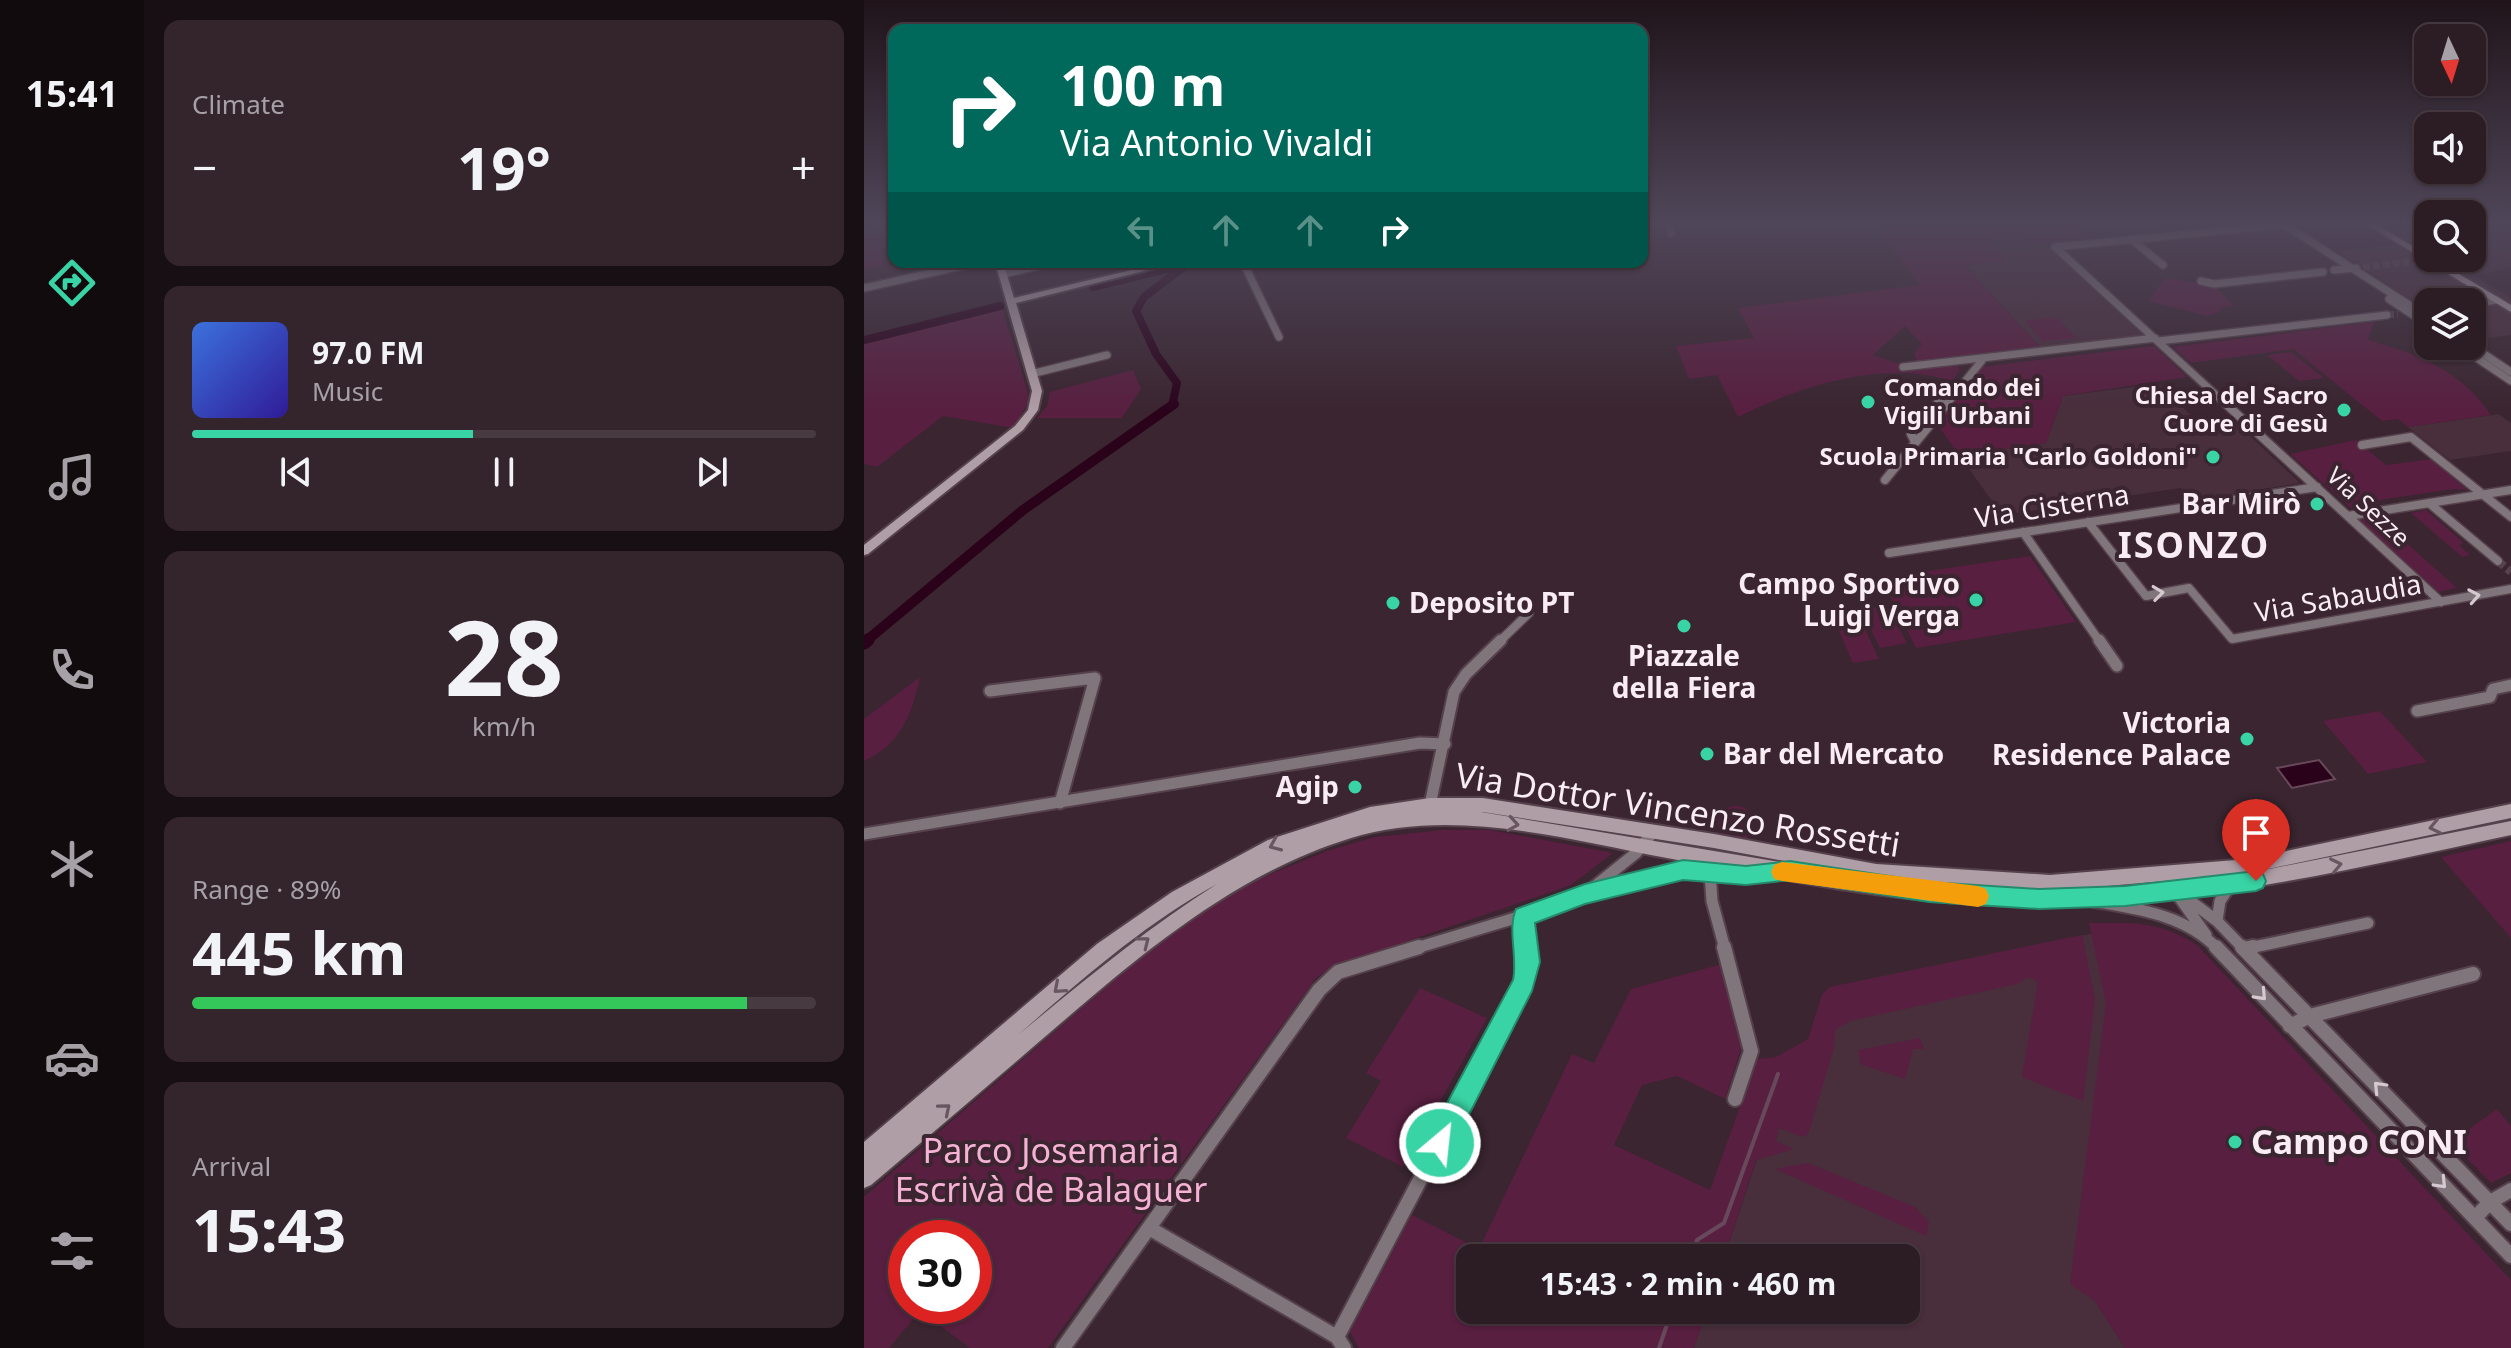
<!DOCTYPE html>
<html lang="en">
<head>
<meta charset="utf-8">
<style>
  :root { --surface:#2c1c24; --page:#34252c; --text:#f1f3f6; --muted:#a6a1a6; --line:#483a41; --accent:#39d4a5 }
  body { margin:0; font-family:"Noto Sans",sans-serif; background:var(--page); color:var(--text); height:100vh; display:flex; flex-direction:column; font-size:30px; white-space:nowrap }
  * { box-sizing:border-box; margin:0 }
  p { font-size:26px; color:var(--muted) }
  .icon { flex:none; width:44px; height:44px; fill:none; stroke:currentColor; stroke-width:2; stroke-linecap:round; stroke-linejoin:round }
  .map { position:relative; flex:1; overflow:hidden }
  .sheet { display:flex; flex-direction:column; gap:20px; padding:20px; background:#180f14; width:720px }
  .sheet>* { flex:none }
  .banner { position:absolute; left:24px; top:24px; width:760px; height:244px; border-radius:16px; box-shadow:0 2px 6px #0004,0 0 0 2px var(--line); background:#00695c; color:#fff; overflow:hidden }
  .needle { width:52px; rotate:176deg }
  .fabs { position:absolute; left:1550px; top:24px; display:grid; gap:16px }
  .fabs a { display:grid; place-items:center; width:72px; height:72px; border-radius:16px; background:var(--surface); box-shadow:0 2px 6px #0004,0 0 0 2px var(--line); font-size:40px }
  .speed { position:absolute; left:24px; top:1220px; display:flex; gap:16px; font-size:40px; font-weight:700; text-align:center }
  .speed>* { display:grid; place-content:center; width:104px; height:104px; border-radius:50%; background:var(--surface); box-shadow:0 2px 6px #0004,0 0 0 2px var(--line); line-height:1 }
  .speed .limit { border:12px solid #d22; background:#fff; color:#111 }
  .pin { position:absolute; display:grid; place-items:center; width:68px; height:68px; color:#fff; margin:-82px -34px; border-radius:50% 50% 50% 0; rotate:-45deg; box-shadow:0 0 8px #0007 }
  .pin .icon { rotate:45deg }
  .me { position:absolute; width:88px; margin:-44px; rotate:28deg; stroke-linejoin:round; filter:drop-shadow(0 0 6px #0008) }
  .turn { display:flex; align-items:center; gap:28px; height:168px; padding:0 40px; font-size:36px }
  .turn .icon { width:104px; height:104px; stroke-width:2.5 }
  .turn b { display:block; font-size:56px; line-height:68px }
  .lanes { display:flex; align-items:center; height:76px; padding:0 40px; background:#0003; justify-content:center; gap:40px; direction:ltr }
  .lanes .off { opacity:.35 }
  .big { font-size:60px; font-weight:700; line-height:1.1 }
  .sheet .tile { flex:1; display:flex; flex-direction:column; justify-content:center; gap:12px; min-width:0; padding:0 28px; border-radius:16px; background:var(--page) }
  .sheet .dial { align-items:center; gap:0 }
  .dial b { font-size:104px; line-height:1 }
  .song { display:flex; align-items:center; gap:24px }
  .cover { width:96px; height:96px; border-radius:12px; background:linear-gradient(135deg,hsl(220 70% 55%),hsl(250 70% 35%)) }
  .played { height:8px; border-radius:4px; background:linear-gradient(90deg,var(--accent) 45%,var(--line) 45%) }
  .keys { display:flex; justify-content:space-around; direction:ltr }
  .heat { display:flex; justify-content:space-between; align-items:center; font-size:44px; direction:ltr }
  .charge { height:12px; border-radius:6px; background:linear-gradient(90deg,#34c759 89%,var(--line) 0) }
  .trip { position:absolute; left:592px; top:1244px; width:464px; height:80px; border-radius:16px; background:var(--surface); box-shadow:0 2px 6px #0004,0 0 0 2px var(--line); font-weight:700; line-height:80px; text-align:center }
  main { display:flex; flex:1; min-height:0 }
  .tabs { display:flex; flex-direction:column; width:144px; justify-content:space-around; align-items:center; background:#120b0e; color:var(--muted) }
  .tabs .icon { width:56px; height:56px }
  .tabs .on { color:var(--accent) }
  .tabs b { font-size:36px; color:var(--text) }
  .map>svg:first-child { display:block }
  .built { fill:#492e3c }
  .green { fill:#581f40; fill-rule:evenodd }
  .water { fill:#2a031b; stroke:#68495c; stroke-width:2 }
  .lines { fill:none; stroke-linecap:round; stroke-linejoin:round }
  .stream { stroke:#68495c; stroke-width:4 }
  .canal-far2 { stroke:#2a031b; stroke-width:8 }
  .canal-far1 { stroke:#2a031b; stroke-width:10 }
  .canal { stroke:#2a031b; stroke-width:13 }
  .street-tunnel-far1 { stroke:#57434d; stroke-width:7; stroke-dasharray:7 3; stroke-linecap:butt }
  .street-tunnel { stroke:#57434d; stroke-width:8; stroke-dasharray:8 4; stroke-linecap:butt }
  .street-far3-casing { stroke:#55414b; stroke-width:10 }
  .street-far2-casing { stroke:#55414b; stroke-width:11 }
  .street-far1-casing { stroke:#55414b; stroke-width:15 }
  .street-casing { stroke:#55414b; stroke-width:18 }
  .secondary-casing { stroke:#55414b; stroke-width:4 }
  .street-far3 { stroke:#80757a; stroke-width:7 }
  .street-far2 { stroke:#80757a; stroke-width:8 }
  .street-far1 { stroke:#80757a; stroke-width:11 }
  .street { stroke:#80757a; stroke-width:14 }
  .secondary { fill:#b09ea6; fill-rule:evenodd }
  .oneway { stroke:#d5c8cf }
  .oneway2 { stroke:#69555f }
  .route { fill:#39d4a5; stroke:#258a6b; stroke-width:2 }
  .slow { fill:#f59e0b }
  .poi-dot { fill:#39d4a5; stroke:#3a2530; stroke-width:3 }
  .labels { text-anchor:middle; stroke-width:8; stroke-linejoin:round; paint-order:stroke }
  .far-poi-label { font-size:24px; font-weight:bold; fill:#faecf3; stroke:#3a2530; text-anchor:end }
  .far-street-label { font-size:24px; fill:#faecf3; stroke:#3a2530 }
  .poi-label { font-size:28px; font-weight:bold; fill:#faecf3; stroke:#3a2530; text-anchor:end }
  .street-label { font-size:28px; fill:#faecf3; stroke:#3a2530 }
  .near-street-label { font-size:34px; fill:#faecf3; stroke:#3a2530 }
  .near-poi-label { font-size:34px; font-weight:bold; fill:#faecf3; stroke:#3a2530; text-anchor:start }
  .near-park-label { font-size:34px; fill:#f6b2d4; stroke:#3a2530 }
  .district-label { font-size:36px; font-weight:bold; letter-spacing:2px; fill:#faecf3; stroke:#3a2530 }
</style>
</head>
<body>
<main>
<nav class="tabs">
<b>15:41</b>
<svg class="icon on" aria-label="directions" viewBox="0 0 24 24"><path d="M12 3l9 9-9 9-9-9zM9 14v-3h6M13 9l2 2-2 2"/></svg>
<svg class="icon" aria-label="music" viewBox="0 0 24 24"><path d="M9 18V5l10-2v13"/><circle cx="6" cy="18" r="3"/><circle cx="16" cy="16" r="3"/></svg>
<svg class="icon" aria-label="phone" viewBox="0 0 24 24"><path d="M5 4h4l2 5-3 2q2 4 5 5l2-3 5 2v4C11 20 4 13 5 4z"/></svg>
<svg class="icon" aria-label="climate" viewBox="0 0 24 24"><path d="M12 3v18M4 7l16 10M4 17L20 7"/></svg>
<svg class="icon" aria-label="car" viewBox="0 0 24 24"><path d="M5 17H2v-5l4-1 3-4h7l3 4 3 1v5h-3M9 17h6M6 11h13"/><circle cx="7" cy="17" r="2"/><circle cx="17" cy="17" r="2"/></svg>
<svg class="icon" aria-label="filters" viewBox="0 0 24 24"><path d="M4 7h16M4 17h16"/><circle cx="9" cy="7" r="2"/><circle cx="15" cy="17" r="2"/></svg>
</nav>
<section class="sheet">
<div class="tile"><p>Climate</p>
<div class="heat"><a>−</a><b class="big">19°</b><a>+</a></div>
</div>
<div class="tile">
<div class="song"><i class="cover"></i><div><b>97.0 FM</b><p>Music</p></div></div>
<div class="played"></div>
<div class="keys"><svg class="icon" aria-label="previous" viewBox="0 0 24 24"><path d="M18 5L8 12l10 7zM5 5v14"/></svg><svg class="icon" aria-label="pause" viewBox="0 0 24 24"><path d="M8 5v14M16 5v14"/></svg><svg class="icon" aria-label="next" viewBox="0 0 24 24"><path d="M6 5l10 7-10 7zM19 5v14"/></svg></div>
</div>
<div class="tile dial"><b>28</b><p>km/h</p></div>
<div class="tile"><p>Range · 89%</p><b class="big">445 km</b><div class="charge"></div></div>
<div class="tile"><p>Arrival</p><b class="big">15:43</b></div>
</section>
<div class="map">
<svg width="1647" height="1348" viewBox="0 0 1647 1348">
  <rect width="100%" height="100%" fill="#3a2530"/>
  <path class="built" d="M1502,224H1564V258H1608V224L1647,226V267L1611,276L1647,298V335L1608,340V302H1564V311L1473,251L1534,244Z
    M1160,234L1172,246L1183,245L1280,335L1177,348L1101,265L1141,260L1120,238Z
    M1295,384L1335,423L1367,418L1436,483L1329,500L1317,488L1138,515L1095,455L1182,443L1199,396Z
    M1635,414L1647,423V451L1586,460L1544,427Z
    M1264,926L1231,1301L1261,1348H830L843,1310H1042V1258H860L913,1099L925,1103L958,995L966,987Z"/>
  <path class="green" d="M0,224H30L11,228L12,241L30,238V247L19,250L20,266L0,270Z
    M1009,224L1247,226L1214,230L1226,241L1172,246L1159,234L1121,238L1142,260L1101,266L1177,348L1089,360L1096,370L1088,381C1019,359 936,386 874,417L853,375L825,379L812,346L890,338L874,308L1056,285ZM1041,326L1058,344L1050,354L1053,360L1032,363L1009,355Z
    M1301,278L1349,285L1370,306L1355,308L1358,311L1343,316L1288,302L1285,300Z
    M138,308L166,400L149,428L79,416L13,467L0,464V342Z
    M1192,317L1212,338L1179,341L1161,321Z
    M1510,322L1504,340C1554,354 1598,371 1627,415L1544,427L1534,419L1518,421L1429,349L1327,363L1309,347Z
    M1290,346L1323,377L1199,396L1182,443L1095,455L1072,423L1117,367Z
    M1427,352L1460,378L1435,381L1403,355Z
    M269,370L277,389L258,418H173L183,406L186,392Z
    M1492,440L1522,465L1568,459L1603,490L1590,489L1515,500L1514,505L1487,508L1426,454Z
    M1562,510L1599,542L1596,546L1606,555L1598,557L1547,513Z
    M1512,516L1593,588L1574,592L1494,519Z
    M1166,556L1212,622L1052,648L1017,578Z
    M1023,606L1043,643L1016,648L997,610Z
    M999,625L1015,659L989,663L974,629Z
    M56,677C49,713 36,745 0,761V719Z
    M1516,711L1563,762L1504,774L1459,721Z
    M854 824a18 18 0 1 1 36 0a18 18 0 1 1-36 0Z
    M578,830H626L749,853L707,885L468,967L452,978L184,1348H106L56,1311L25,1348H0V1197L299,938L375,887L463,851L511,837ZM42,1238H110V1306H42Z
    M1647,841V938L1577,857Z
    M1225,923C1270,923 1294,920 1333,945L1647,1280V1348H1261L1231,1301L1206,1284L1242,1003Z
    M1218,935L1231,999L1219,1101L1158,1077L1174,982L1164,977L1153,984L986,1021L971,1030L970,1048L944,1134L939,1137L915,1128L912,1141L930,1149L892,1160L860,1258H606V1310H843L830,1348H495L486,1332L548,1215L615,1249L708,1054L730,1063L767,989L858,964L878,1045L861,1099L813,1076L778,1085L750,1145L846,1190L893,1059L912,1057L944,1039L958,995L966,987Z
    M556,988L623,1018L539,1167L482,1138L517,1081L502,1073Z
    M1056,1038L1060,1049H1049L1041,1079L996,1064L995,1050Z
    M1633,1109L1647,1126V1173L1627,1183L1587,1142Z
    M944,1163L1051,1207L1065,1222L1062,1236L911,1169Z"/>
  <path class="water" d="M1455,760L1471,779L1428,788L1413,768Z"/>
  <g class="lines">
    <path class="stream" d="M826,1258L833,1240L860,1223L914,1074
      M795,1348L808,1310"/>
    <path class="canal-far2" d="M229,287L319,265
      M0,340L136,306
      M308,406L313,383L292,354L272,311L280,297L325,263"/>
    <path class="canal-far1" d="M1,642L159,510L310,404"/>
    <path class="canal" d="M0,643L4,640"/>
    <path class="street-tunnel-far1" d="M1499,267L1554,261
      M1523,315L1534,314"/>
    <path class="street-tunnel" d="M1634,561L1647,572"/>
    <g class="street-far3-casing">
      <path id="street-far3" d="M805,224L807,233
        M1421,225L1564,317
        M1267,239L1299,265
        M1191,247L1364,406
        M1191,247L1427,224
        M379,262L415,337
        M1470,270L1492,268
        M140,274L191,262
        M1337,281L1350,284L1459,272
        M0,288L115,262
        M1525,299L1564,325
        M1608,304L1632,300
        M1294,341L1523,315
        M1595,346L1647,381
        M1608,346L1647,372
        M1039,367L1291,338
        M167,374L243,355
        M1071,406L1079,397
        M1081,406L1120,358"/>
    </g>
    <g class="street-far2-casing">
      <path id="street-far2" d="M1362,404L1577,602
        M1051,442L1047,434L1073,404
        M1498,445L1547,437L1647,517
        M1021,480L1083,404
        M1565,503L1634,561
        M1484,516L1647,490
        M1224,522L1282,596L1325,588L1368,639L1647,589
        M1159,532L1236,642
        M1025,553L1453,487
        M635,642L665,613"/>
    </g>
    <g class="street-far1-casing">
      <path id="street-far1" d="M1235,640L1253,666
        M126,691L231,678L196,803
        M1553,711L1626,697L1629,689L1647,685
        M566,805L590,692L602,674L637,640
        M0,834L556,743L581,744
        M846,873L848,901L861,949
        M726,890L772,853L789,832
        M1311,891L1342,935
        M1313,891L1353,921L1380,949
        M1228,901C1273,909 1320,914 1354,949
        M660,917L663,949
        M1353,921L1356,901L1367,884
        M549,949L799,873L906,874
        M1380,949L1504,923"/>
    </g>
    <g class="street-casing">
      <path id="street" d="M860,947L887,1051L871,1099
        M1352,947L1647,1256
        M1378,947L1647,1224
        M1380,949L1389,947
        M1426,1026L1446,1016L1609,974
        M1611,1218L1626,1202L1647,1190
        M285,1228L473,1337L480,1348
        M473,1337L660,983L663,947
        M199,1348L455,990L474,972L555,947"/>
    </g>
    <g class="secondary-casing">
      <path id="secondary" d="M1502,224H1511L1564,255V258H1568L1647,305V312Z
        M131,262H139L150,298L301,262H316L152,303L178,391L174,410L159,430L4,554L0,555V545L151,426L164,410L168,391Z
        M566,798H619L850,834L1012,864L1186,875L1384,859L1647,804V818L1390,872L1647,821V835C1470,873 1293,916 1111,904C1007,898 905,877 803,858C701,839 589,807 487,838C370,874 275,956 183,1035C125,1085 66,1135 7,1185L0,1188V1142L233,944L308,892L404,840L506,807ZM565,812H619L850,848L1012,878L617,812ZM1380,874C1257,893 1135,895 1012,878L1186,891ZM353,884C282,929 218,982 154,1035C217,980 279,925 353,884Z"/>
    </g>
    <use href="#street-far3" class="street-far3"/>
    <use href="#street-far2" class="street-far2"/>
    <use href="#street-far1" class="street-far1"/>
    <use href="#street" class="street"/>
    <use href="#secondary" class="secondary"/>
  </g>
  <defs><path id="oneway-chevron" d="M-2-3.5L2.5 0L-2 3.5" fill="none" stroke-width="1.6" stroke-linecap="round" stroke-linejoin="round" transform="scale(2)"/></defs>
  <g class="oneway">
    <use href="#oneway-chevron" transform="translate(1294 593) rotate(-7)"/>
    <use href="#oneway-chevron" transform="translate(1610 596) rotate(-10)"/>
    <use href="#oneway-chevron" transform="translate(1397 995) rotate(47)"/>
    <use href="#oneway-chevron" transform="translate(1515 1087) rotate(-134)"/>
    <use href="#oneway-chevron" transform="translate(1577 1183) rotate(46)"/>
  </g>
  <g class="oneway2">
    <use href="#oneway-chevron" transform="translate(649 824) rotate(9)"/>
    <use href="#oneway-chevron" transform="translate(1571 827) rotate(168)"/>
    <use href="#oneway-chevron" transform="translate(411 845) rotate(157)"/>
    <use href="#oneway-chevron" transform="translate(1472 865) rotate(-12)"/>
    <use href="#oneway-chevron" transform="translate(280 942) rotate(-38)"/>
    <use href="#oneway-chevron" transform="translate(195 988) rotate(139)"/>
    <use href="#oneway-chevron" transform="translate(81 1109) rotate(-40)"/>
  </g>
  <linearGradient id="sky" x2="0" y2="1"><stop stop-color="#20141a"/><stop offset="0.54" stop-color="#4f4659"/><stop offset="1" stop-color="#4f4659" stop-opacity="0"/></linearGradient>
  <rect width="1647" height="412" fill="url(#sky)"/>
  <path class="route" d="M819,860L882,866L926,861L1065,882L1175,889L1261,886L1392,871L1399,874L1402,881L1399,888L1392,891L1261,906L1175,909L1065,902L926,880L882,885L819,880L721,904L671,923L676,962L668,991L586,1152L576,1156L567,1152L563,1143L567,1133L649,980C654,958 643,929 652,909L721,884Z"/>
  <path class="slow" d="M918,862L1114,886L1122,889L1125,896L1122,904L1114,907L918,881L910,879L907,872L910,865Z"/>
  <g class="poi-dot">
    <circle cx="1004" cy="402" r="8"/>
    <circle cx="1480" cy="410" r="8"/>
    <circle cx="1349" cy="457" r="8"/>
    <circle cx="1453" cy="504" r="8"/>
    <circle cx="1112" cy="600" r="8"/>
    <circle cx="529" cy="603" r="8"/>
    <circle cx="820" cy="626" r="8"/>
    <circle cx="1383" cy="739" r="8"/>
    <circle cx="843" cy="754" r="8"/>
    <circle cx="491" cy="787" r="8"/>
    <circle cx="1371" cy="1142" r="8"/>
  </g>
  <g class="labels">
    <g class="far-poi-label">
      <text x="1020" y="396" text-anchor="start">Comando dei<tspan x="1020" dy="28">Vigili Urbani</tspan></text>
      <text x="1464" y="404">Chiesa del Sacro<tspan x="1464" dy="28">Cuore di Gesù</tspan></text>
      <text x="1333" y="465">Scuola Primaria "Carlo Goldoni"</text>
    </g>
    <g class="far-street-label">
      <text transform="translate(1504 507) rotate(43)" y="8">Via Sezze</text>
    </g>
    <g class="poi-label">
      <text x="1437" y="514">Bar Mirò</text>
      <text x="1096" y="594">Campo Sportivo<tspan x="1096" dy="32">Luigi Verga</tspan></text>
      <text x="545" y="613" text-anchor="start">Deposito PT</text>
      <text x="820" y="666" text-anchor="middle">Piazzale<tspan x="820" dy="32">della Fiera</tspan></text>
      <text x="1367" y="733">Victoria<tspan x="1367" dy="32">Residence Palace</tspan></text>
      <text x="859" y="764" text-anchor="start">Bar del Mercato</text>
      <text x="475" y="797">Agip</text>
    </g>
    <g class="street-label">
      <text transform="translate(1188 506) rotate(-9)" y="10">Via Cisterna</text>
      <text transform="translate(1474 598) rotate(-10)" y="10">Via Sabaudia</text>
    </g>
    <g class="near-street-label">
      <text transform="translate(814 810) rotate(9)" y="12">Via Dottor Vincenzo Rossetti</text>
    </g>
    <g class="near-poi-label">
      <text x="1387" y="1154">Campo CONI</text>
    </g>
    <g class="near-park-label">
      <text x="187" y="1163">Parco Josemaria<tspan x="187" dy="39">Escrivà de Balaguer</tspan></text>
    </g>
    <g class="district-label">
      <text x="1330" y="558">ISONZO</text>
    </g>
  </g>
</svg>
<div class="fabs">
<a><svg class="needle" viewBox="-14 -14 28 28"><path d="M0-13l5 13h-10z" fill="#e53935"/><path d="M0 13l5-13h-10z" fill="#a6a1a6"/></svg></a>
<a><svg class="icon" aria-label="sound" viewBox="0 0 24 24"><path d="M4 9h4l5-4v14l-5-4H4zM17 9q2 3 0 6"/></svg></a>
<a><svg class="icon" aria-label="search" viewBox="0 0 24 24"><circle cx="10" cy="10" r="6"/><path d="M15 15l6 6"/></svg></a>
<a><svg class="icon" aria-label="layers" viewBox="0 0 24 24"><path d="M12 4l9 5-9 5-9-5zM3 14l9 5 9-5"/></svg></a>
</div>
<div class="speed"><div class="limit">30</div></div>
<div class="pin" style="left:1392px;top:881px;background:#d93025"><svg class="icon" aria-label="arrive" viewBox="0 0 24 24"><path d="M6 21V4h12l-3 4 3 4H6"/></svg></div>
<svg class="me" style="left:576px;top:1143px" viewBox="-20 -20 40 40"><circle r="17" fill="#39d4a5" stroke="#fff" stroke-width="3"/><path d="M0-11L8 9 0 5-8 9z" fill="#fff"/></svg>
<div class="trip">15:43 · 2 min · 460 m</div>
<div class="banner">
<div class="turn"><svg class="icon" aria-label="right" viewBox="0 0 24 24"><path d="M7 20v-9h11M14 6l5 5-5 5"/></svg><div><b>100 m</b>Via Antonio Vivaldi</div></div>
<div class="lanes"><svg class="icon off" aria-label="left" viewBox="0 0 24 24"><path d="M17 20v-9H6M10 6l-5 5 5 5"/></svg><svg class="icon off" aria-label="ahead" viewBox="0 0 24 24"><path d="M12 20V5M6 11l6-6 6 6"/></svg><svg class="icon off" aria-label="ahead" viewBox="0 0 24 24"><path d="M12 20V5M6 11l6-6 6 6"/></svg><svg class="icon" aria-label="right" viewBox="0 0 24 24"><path d="M7 20v-9h11M14 6l5 5-5 5"/></svg></div>
</div>
</div>
</main>
</body>
</html>
